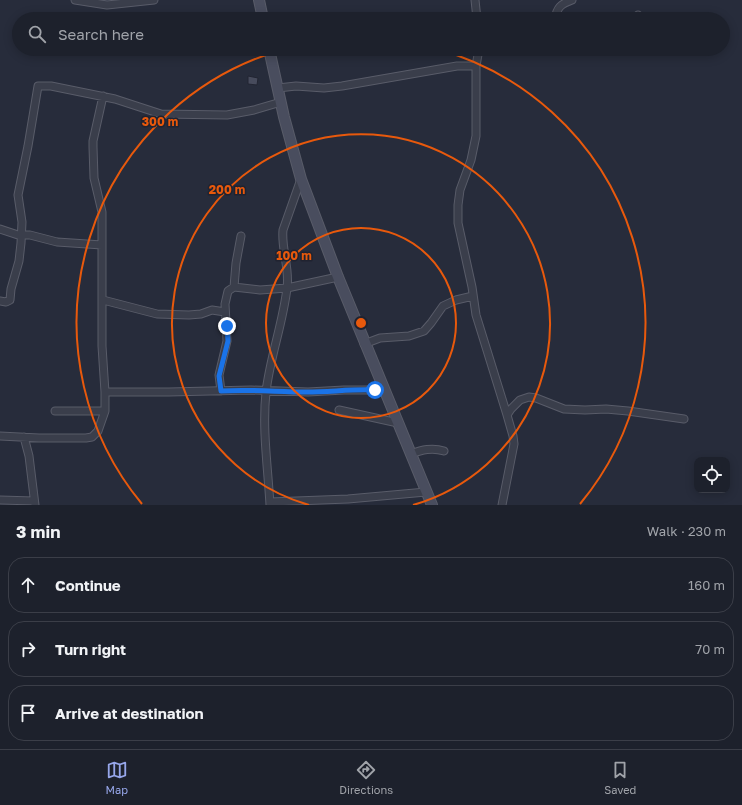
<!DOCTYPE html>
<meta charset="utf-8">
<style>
body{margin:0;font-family:"Golos Text",sans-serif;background:#2a2e38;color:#f1f3f6}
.controls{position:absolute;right:12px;bottom:12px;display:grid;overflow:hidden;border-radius:8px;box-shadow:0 2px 10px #0003}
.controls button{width:36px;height:36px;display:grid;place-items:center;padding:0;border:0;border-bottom:1px solid #3b3e48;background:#1d212c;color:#f1f3f6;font:20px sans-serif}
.stop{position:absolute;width:12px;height:12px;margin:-9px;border:3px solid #1a73e8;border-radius:50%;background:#fff}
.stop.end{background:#1a73e8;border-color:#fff;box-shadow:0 1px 4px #0008}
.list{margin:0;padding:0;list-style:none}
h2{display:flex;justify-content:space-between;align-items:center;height:52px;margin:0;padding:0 16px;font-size:17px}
h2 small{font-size:13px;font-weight:400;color:#a0a3a9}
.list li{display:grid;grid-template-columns:26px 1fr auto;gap:12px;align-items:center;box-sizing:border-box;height:56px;margin:0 8px 8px;padding:0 8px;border:1px solid #3b3e48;border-radius:16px}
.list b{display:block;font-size:15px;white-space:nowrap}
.list em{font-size:13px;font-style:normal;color:#a0a3a9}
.icon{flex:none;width:22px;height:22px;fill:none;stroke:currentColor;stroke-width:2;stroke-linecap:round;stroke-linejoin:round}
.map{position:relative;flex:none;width:742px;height:505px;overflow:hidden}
.search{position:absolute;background:#1d212c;box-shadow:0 2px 10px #0003;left:12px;right:12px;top:12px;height:44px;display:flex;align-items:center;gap:10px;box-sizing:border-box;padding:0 14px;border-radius:22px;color:#a0a3a9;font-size:15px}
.sheet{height:244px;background:#1d212c}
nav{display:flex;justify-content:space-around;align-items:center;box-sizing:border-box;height:56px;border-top:1px solid #3b3e48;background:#1d212c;font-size:11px;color:#a0a3a9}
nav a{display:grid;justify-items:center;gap:2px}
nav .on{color:#97a7eb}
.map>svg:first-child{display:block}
.building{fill:#474b5c;stroke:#222532}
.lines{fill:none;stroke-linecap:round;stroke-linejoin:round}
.street-casing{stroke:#595c69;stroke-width:9}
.secondary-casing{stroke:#595c69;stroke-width:12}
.street{stroke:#3a3e4b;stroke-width:7}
.secondary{stroke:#494d5e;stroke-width:10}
.route{stroke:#1a73e8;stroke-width:5}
.ring{fill:none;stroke:#e8590c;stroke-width:2}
.centre{fill:#e8590c;stroke:#202330;stroke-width:2}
.ring-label{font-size:12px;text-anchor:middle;font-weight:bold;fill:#e8590c;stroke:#202330;stroke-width:3;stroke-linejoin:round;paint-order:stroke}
</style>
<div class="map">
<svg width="742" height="505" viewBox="0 0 742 505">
<rect width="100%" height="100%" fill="#272c3b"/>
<path class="building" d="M248 76 258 78 257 85 248 84Z"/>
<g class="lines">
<defs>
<path id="street" d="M75 0 107 5 154 0
M475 0 477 19
M555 19C557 7 561 4 572 0
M634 19 638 15
M479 49 476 66V136L471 160 460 190 458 205V223L472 287 476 315 507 415
M278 88 296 86 324 88 342 86 457 66H476
M0 229 21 236
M21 235H30L57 242 102 245
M234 287 236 263 241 236
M103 300 157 314 189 315 201 314 212 310 225 312
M0 301 6 302 10 300 11 289 19 261 21 243 22 222 18 195 28 146 38 86H51L115 99 161 114 227 115 254 110 281 102
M364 344 380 338 409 336 424 331 431 323 443 306 456 300 473 296
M221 391 219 375 227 341 225 304 228 291 234 287 260 290 287 288 338 277
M105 392H169L251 390 308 392 344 390H384
M339 410 398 423
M55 411H105
M0 436 39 438H86L92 437 98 431 105 411V392L102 346V212L94 178 93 147V141L103 96
M24 437 29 456 35 505
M410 454C422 450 432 447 444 451
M0 500 34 501
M270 502 348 499 426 492
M270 505C268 468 262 430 266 392 270 357 283 323 287 288 290 268 281 249 283 230L301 179
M502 505 514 444 513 436 507 415 511 409 520 400 529 397 536 398 564 409 585 410 606 409 628 411 684 419"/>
<path id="secondary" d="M259 0 263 19
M269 49 284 117 301 179 338 277 432 505"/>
</defs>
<use href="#street" class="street-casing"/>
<use href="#secondary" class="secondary-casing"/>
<use href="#street" class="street"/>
<use href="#secondary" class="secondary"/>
</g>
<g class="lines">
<path class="route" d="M227 326 228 341 219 376 221 391C250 389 278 392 307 392 330 392 352 389 375 390"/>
</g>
<g class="ring">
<circle cx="361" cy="323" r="95"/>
<path d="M309 505A189 189 0 1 1 413 505"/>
<path d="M142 504A284 284 0 0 1 285 49M437 49A284 284 0 0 1 580 504"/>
</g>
<circle cx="361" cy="323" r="6" class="centre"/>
<g class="ring-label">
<text x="160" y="126">300 m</text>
<text x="227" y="194">200 m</text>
<text x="294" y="260">100 m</text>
</g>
</svg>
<div class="controls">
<button><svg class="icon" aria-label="locate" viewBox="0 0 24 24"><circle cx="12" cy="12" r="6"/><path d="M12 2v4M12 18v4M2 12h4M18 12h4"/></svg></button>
</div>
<div class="stop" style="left:375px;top:390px"></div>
<div class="stop end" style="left:227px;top:326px"></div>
<div class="search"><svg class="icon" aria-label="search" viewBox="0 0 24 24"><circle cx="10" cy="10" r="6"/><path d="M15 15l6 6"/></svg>Search here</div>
</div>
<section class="sheet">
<h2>3 min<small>Walk · 230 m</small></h2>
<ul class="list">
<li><svg class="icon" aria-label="ahead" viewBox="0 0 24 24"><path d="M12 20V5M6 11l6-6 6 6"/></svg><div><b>Continue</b></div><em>160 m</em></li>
<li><svg class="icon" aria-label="right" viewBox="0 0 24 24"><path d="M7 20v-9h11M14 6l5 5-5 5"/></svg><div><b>Turn right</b></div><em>70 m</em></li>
<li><svg class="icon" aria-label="arrive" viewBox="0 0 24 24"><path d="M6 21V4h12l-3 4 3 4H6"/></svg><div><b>Arrive at destination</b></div></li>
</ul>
</section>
<nav>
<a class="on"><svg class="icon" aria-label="map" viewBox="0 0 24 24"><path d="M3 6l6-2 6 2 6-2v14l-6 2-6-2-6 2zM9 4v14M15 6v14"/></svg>Map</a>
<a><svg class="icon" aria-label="directions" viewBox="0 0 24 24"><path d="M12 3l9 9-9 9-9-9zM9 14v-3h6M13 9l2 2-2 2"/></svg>Directions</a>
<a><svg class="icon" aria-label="saved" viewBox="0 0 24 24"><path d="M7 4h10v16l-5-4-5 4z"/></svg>Saved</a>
</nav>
